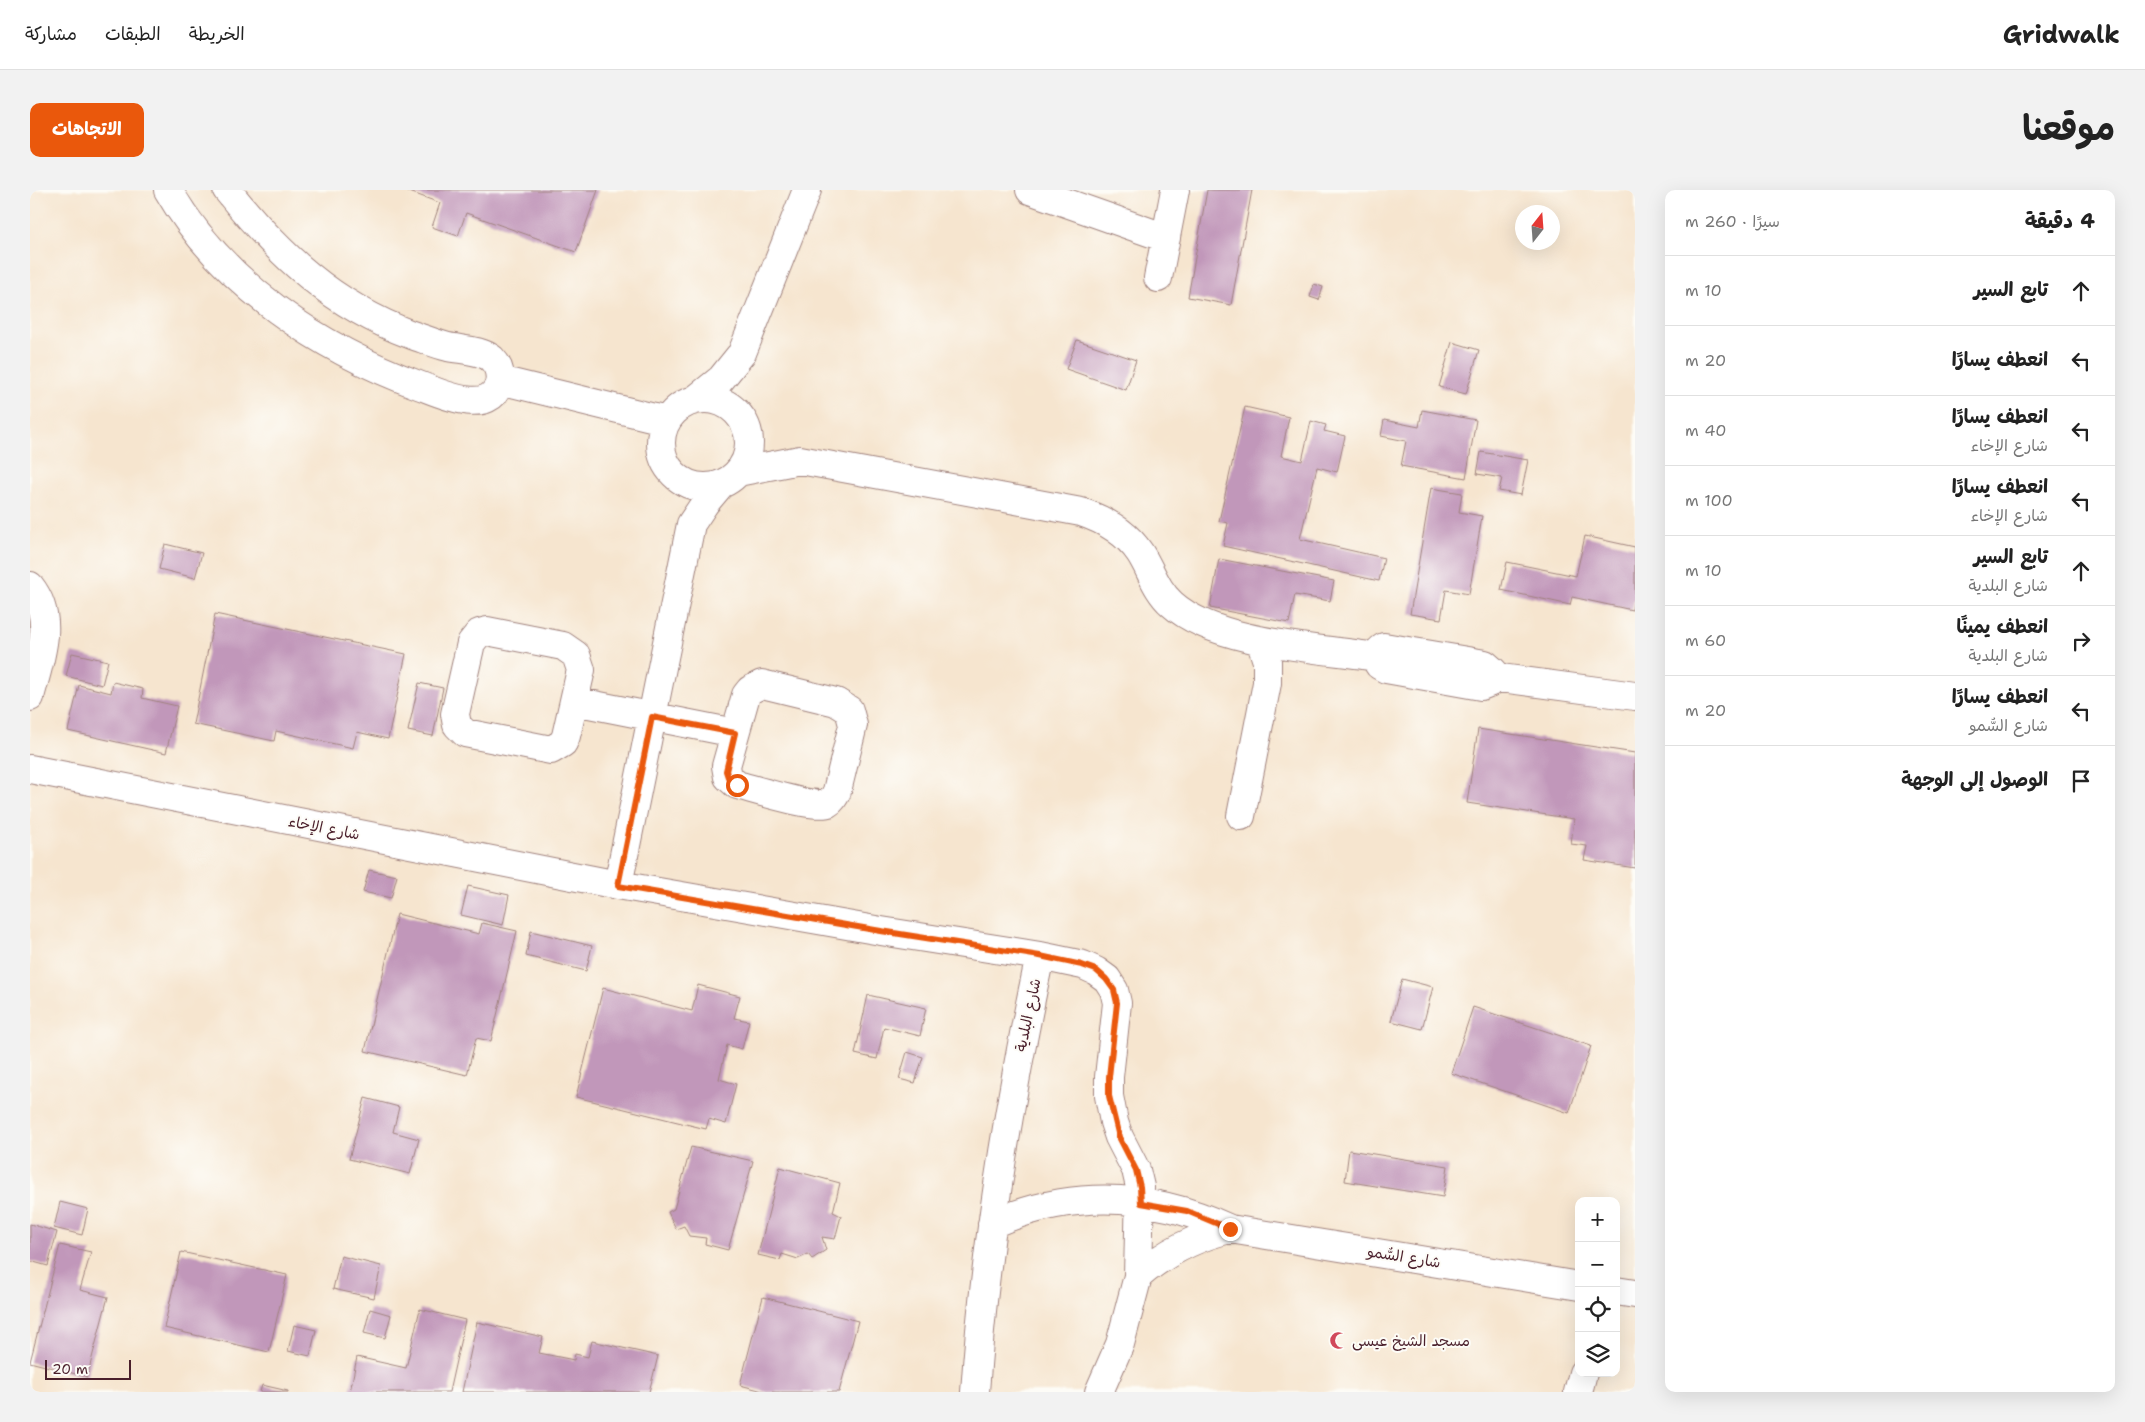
<!DOCTYPE html>
<html lang="ar">
<meta charset="utf-8">
<style>
body{margin:0;font-family:"Shantell Sans","Playpen Sans Arabic",sans-serif;background:#f2f2f2;color:#222;direction:rtl}
.controls{position:absolute;right:15px;bottom:15px;display:grid;overflow:hidden;border-radius:10px;box-shadow:0 5px 20px #0002}
.controls button{width:45px;height:45px;display:grid;place-items:center;padding:0;border:0;border-bottom:1px solid #e0e0e0;background:#fff;color:#222;font:25px sans-serif}
.compass{position:absolute;left:1485px;top:15px;width:45px;height:45px;border-radius:50%;background:#fff;box-shadow:0 5px 20px #0002;rotate:17deg}
.scale{position:absolute;left:15px;bottom:12px;width:86px;box-sizing:border-box;padding-left:5px;border:2px solid #4a1f2b;border-top:0;font-size:14px;line-height:18px;white-space:nowrap;color:#4a1f2b;-webkit-text-stroke:4px #fdfcf7;paint-order:stroke}
.stop{position:absolute;width:15px;height:15px;margin:-11px;border:4px solid #ea580c;border-radius:50%;background:#fff}
.stop.end{background:#ea580c;border-color:#fff;box-shadow:0 1px 5px #0008}
.list{margin:0;padding:0;list-style:none}
h2{display:flex;justify-content:space-between;align-items:center;height:65px;margin:0;padding:0 20px;font-size:21px}
h2 small{font-size:16px;font-weight:400;color:#767676}
.list li{display:grid;grid-template-columns:32px 1fr auto;gap:15px;align-items:center;box-sizing:border-box;height:70px;padding:0 20px;border-top:1px solid #e0e0e0}
.list b{display:block;font-size:19px;white-space:nowrap}
.list p{margin:0;font-size:16px;white-space:nowrap;color:#767676}
.list em{font-size:16px;font-style:normal;color:#767676}
.icon{flex:none;width:28px;height:28px;fill:none;stroke:currentColor;stroke-width:2;stroke-linecap:round;stroke-linejoin:round}
.map{position:relative;flex:none;width:1605px;height:1202px;overflow:hidden;direction:ltr;border-radius:10px}
header{display:flex;align-items:center;gap:30px;box-sizing:border-box;height:70px;padding:0 25px;background:#fff;border-bottom:1px solid #e0e0e0}
header strong{font-size:24px}
nav{display:flex;gap:28px;margin-inline-start:auto;font-size:18px}
.intro{display:flex;align-items:center;justify-content:space-between;box-sizing:border-box;height:120px;padding:0 30px}
h1{margin:0;font-size:35px}
.button{padding:12px 22px;border-radius:10px;background:#ea580c;color:#fff;font-size:18px;font-weight:700}
main{display:flex;gap:30px;padding:0 30px}
aside{flex:1;background:#fff;border-radius:10px;box-shadow:0 5px 20px #0002}
.map>svg:first-child{display:block}
.building{fill:#c197ba}
.lines{fill:none;stroke-linecap:round;stroke-linejoin:round}
.minor-casing{stroke:#a0827d;stroke-width:30}
.minor{stroke:#fff;stroke-width:28}
.route{stroke:#ea580c;stroke-width:6}
.labels{text-anchor:middle;stroke-width:4;stroke-linejoin:round;paint-order:stroke}
.street-label{font-size:15px;fill:#4a1f2b;stroke:#fdfcf7}
.poi-label{font-size:15px;fill:#4a1f2b;stroke:#fdfcf7;text-anchor:start}
</style>
<header>
<strong>Gridwalk</strong>
<nav><a>الخريطة</a><a>الطبقات</a><a>مشاركة</a></nav>
</header>
<div class="intro"><h1>موقعنا</h1><a class="button">الاتجاهات</a></div>
<main>
<aside>
<h2>4 دقيقة<small>سيرًا · 260 m</small></h2>
<ul class="list">
<li><svg class="icon" aria-label="ahead" viewBox="0 0 24 24"><path d="M12 20V5M6 11l6-6 6 6"/></svg><div><b>تابع السير</b></div><em>10 m</em></li>
<li><svg class="icon" aria-label="left" viewBox="0 0 24 24"><path d="M17 20v-9H6M10 6l-5 5 5 5"/></svg><div><b>انعطف يسارًا</b></div><em>20 m</em></li>
<li><svg class="icon" aria-label="left" viewBox="0 0 24 24"><path d="M17 20v-9H6M10 6l-5 5 5 5"/></svg><div><b>انعطف يسارًا</b><p>شارع الإخاء</p></div><em>40 m</em></li>
<li><svg class="icon" aria-label="left" viewBox="0 0 24 24"><path d="M17 20v-9H6M10 6l-5 5 5 5"/></svg><div><b>انعطف يسارًا</b><p>شارع الإخاء</p></div><em>100 m</em></li>
<li><svg class="icon" aria-label="ahead" viewBox="0 0 24 24"><path d="M12 20V5M6 11l6-6 6 6"/></svg><div><b>تابع السير</b><p>شارع البلدية</p></div><em>10 m</em></li>
<li><svg class="icon" aria-label="right" viewBox="0 0 24 24"><path d="M7 20v-9h11M14 6l5 5-5 5"/></svg><div><b>انعطف يمينًا</b><p>شارع البلدية</p></div><em>60 m</em></li>
<li><svg class="icon" aria-label="left" viewBox="0 0 24 24"><path d="M17 20v-9H6M10 6l-5 5 5 5"/></svg><div><b>انعطف يسارًا</b><p>شارع السُّمو</p></div><em>20 m</em></li>
<li><svg class="icon" aria-label="arrive" viewBox="0 0 24 24"><path d="M6 21V4h12l-3 4 3 4H6"/></svg><div><b>الوصول إلى الوجهة</b></div></li>
</ul>
</aside>
<div class="map">
<svg width="1605" height="1202" viewBox="0 0 1605 1202">
<rect width="100%" height="100%" fill="#fdfcf7"/>
<filter id="ink" filterUnits="userSpaceOnUse"><feTurbulence type="fractalNoise" baseFrequency=".02" numOctaves="2"/><feDisplacementMap in="SourceGraphic" scale="10" xChannelSelector="R" yChannelSelector="G"/><feConvolveMatrix kernelMatrix="1 2 1 2 8 2 1 2 1" color-interpolation-filters="sRGB"/></filter>
<filter id="wash" filterUnits="userSpaceOnUse"><feTurbulence type="fractalNoise" baseFrequency=".0096" numOctaves="4" result="noise"/><feDisplacementMap in="SourceGraphic" scale="20" xChannelSelector="R" yChannelSelector="G"/><feGaussianBlur stdDeviation="1.12" result="paint"/><feColorMatrix in="noise" values="0 0 0 0 0 0 0 0 0 0 0 0 0 0 0 0 0 1.4 0 .05"/><feComposite in="paint" operator="in"/></filter>
<g filter="url(#wash)">
<rect width="100%" height="100%" fill="#f6e5cf"/>
<g id="blocks">
<path class="building" d="M374 0H568L546 62 436 23 428 46 402 37 410 13Z
M1177 0H1222L1201 115 1158 107Z
M1284 94 1293 97 1289 110 1280 107Z
M1047 150 1106 170 1096 200 1036 179Z
M1422 152 1449 160 1436 204 1409 197Z
M1215 217 1259 227 1251 266 1272 271 1281 231 1296 235 1294 241 1315 246 1307 282 1287 277 1270 349 1354 368 1349 391 1193 356 1198 333 1189 331Z
M1392 220 1446 230 1436 288 1371 276 1376 251 1351 246 1354 230 1389 237Z
M1451 262 1498 270 1491 305 1469 301 1472 288 1447 284Z
M1401 298 1432 303 1429 322 1452 326 1439 404 1416 400 1411 429 1380 424Z
M1555 346 1605 357V406L1602 420 1542 407 1540 415 1471 400 1477 372 1546 386Z
M135 354 172 363 165 388 129 379Z
M1189 369 1304 391 1300 411 1265 405 1259 433 1180 418Z
M185 424 376 464 358 549 327 542 323 558 246 541 244 551 163 534Z
M42 463 78 471 72 495 36 486Z
M83 492 113 499 112 508 147 516 136 563 38 541 49 495 81 503Z
M389 493 413 498 403 546 378 541Z
M1448 539 1605 563V678L1554 670 1557 656 1541 654 1544 629 1437 613Z
M339 680 367 686 361 708 333 702Z
M438 696 479 705 473 735 431 725Z
M367 724 449 744 452 733 487 741 461 851 446 848 437 885 335 861Z
M501 741 562 756 556 781 496 766Z
M1372 789 1403 797 1392 839 1361 831Z
M668 795 710 806 704 828 719 831 712 859 697 855 689 889 706 894 696 934 679 929 676 939 546 907 573 798 662 821Z
M838 805 896 818 890 846 854 837 847 869 825 864Z
M1443 817 1561 856 1539 923 1421 883Z
M877 862 893 867 885 893 869 889Z
M335 908 369 917 363 942 389 949 380 984 319 969Z
M661 957 723 971 698 1060 675 1054 676 1048 659 1046 654 1036 646 1039 638 1022 644 1019Z
M1319 960 1418 976 1413 1007 1315 991Z
M750 977 810 993 803 1022 811 1026 805 1049 792 1047 796 1060 782 1069 778 1064 768 1069 752 1064 750 1070 728 1065Z
M30 1012 58 1019 52 1045 24 1038Z
M0 1034 27 1042 18 1076 0 1071Z
M30 1055 61 1062 50 1100 78 1107 57 1187 0 1172Z
M151 1062 257 1085 239 1162 134 1138Z
M311 1066 351 1076 344 1108 303 1099Z
M733 1107 828 1131 809 1202H737L710 1195Z
M340 1119 361 1125 355 1148 334 1143Z
M390 1119 435 1130 419 1202H320L327 1167 376 1178Z
M447 1132 513 1147 509 1163 544 1170 545 1164 558 1167 562 1151 628 1166 619 1202H432Z
M264 1135 286 1140 280 1166 258 1161Z
M232 1195 258 1201V1202H230Z"/>
</g>
</g>
<g filter="url(#ink)">
<use href="#blocks" fill-opacity="0" stroke="#a0827d" stroke-width="1"/>
<g class="lines">
<defs>
<path id="minor" d="M138 0C193 95 290 159 391 196 412 204 459 226 469 194 471 185 469 176 462 169 452 160 432 160 418 157 406 154 394 149 382 145 302 115 249 65 197 0
M1000 0 1136 48
M1128 88 1145 0
M470 190 637 231
M631 253a44 44 0 1 1 88 0a44 44 0 1 1-88 0Z
M665 210 691 189 712 163 777 0
M708 282 770 270 1051 322C1075 330 1096 342 1110 363 1121 380 1126 400 1142 414 1186 454 1289 458 1346 467
M0 396C27 430 9 470 0 507
M457 441 533 456 546 465 551 480 536 546 533 553 521 560 435 543 427 535 425 524 441 453 449 443Z
M1354 457 1455 474 1463 481 1461 492 1451 496 1356 479 1349 475C1345 467 1347 461 1354 457Z
M1463 487 1605 506
M732 494 806 512 819 520 823 535 807 601C805 606 803 610 798 613 786 619 723 599 707 595L698 587 696 576 716 505 720 500Z
M544 511 705 543
M0 579 588 695 851 741 1010 766 1053 775 1066 781 1077 789 1084 800 1087 813 1079 887V906L1084 932 1089 947 1106 980 1110 997 1108 1086 1090 1154 1069 1202
M1211 626 1237 493V471L1230 450
M588 695 661 334 675 313 691 294
M962 1034C1042 999 1121 1002 1200 1039L1549 1096
M1108 1086C1136 1062 1165 1047 1200 1039
M1586 1101 1605 1104
M945 1202C955 1055 979 910 1010 766
M1548 1202 1553 1183"/>
</defs>
<use href="#minor" class="minor-casing"/>
<use href="#minor" class="minor"/>
</g>
</g>
<g class="lines" filter="url(#ink)">
<path class="route" d="M707 595 698 587 696 581 705 543 622 527 588 696 851 741 1010 766 1052 775 1066 780 1076 789 1084 800 1087 813 1079 887V906L1089 947 1106 980 1110 997 1111 1013 1157 1021 1200 1039"/>
</g>
<defs>
<symbol id="mosque-bare" viewBox="-9 -9 18 18"><path d="M3.5-4.9A6 6 0 1 0 3.5 4.9A5 5 0 1 1 3.5-4.9Z" fill="#d1495b" stroke="#fdfcf7" stroke-width="2.5" paint-order="stroke"/></symbol>
</defs>
<g fill-rule="evenodd">
<use href="#mosque-bare" x="1296" y="1138" width="25" height="25"/>
</g>
<g class="labels">
<g class="street-label">
<text transform="translate(294 638) rotate(11)" y="5">شارع الإخاء</text>
<text transform="translate(998 825) rotate(-78)" y="5">شارع البلدية</text>
<text transform="translate(1374 1067) rotate(9)" y="5">شارع السُّمو</text>
</g>
<g class="poi-label">
<text x="1322" y="1156">مسجد الشيخ عيسى</text>
</g>
</g>
</svg>
<div class="controls">
<button>+</button>
<button>−</button>
<button><svg class="icon" aria-label="locate" viewBox="0 0 24 24"><circle cx="12" cy="12" r="6"/><path d="M12 2v4M12 18v4M2 12h4M18 12h4"/></svg></button>
<button><svg class="icon" aria-label="layers" viewBox="0 0 24 24"><path d="M12 4l9 5-9 5-9-5zM3 14l9 5 9-5"/></svg></button>
</div>
<svg class="compass" viewBox="-18 -18 36 36"><path d="M0-13l5 13h-10z" fill="#e53935"/><path d="M0 13l5-13h-10z" fill="#767676"/></svg>
<div class="scale">20 m</div>
<div class="stop" style="left:707px;top:595px"></div>
<div class="stop end" style="left:1200px;top:1039px"></div>
</div>
</main>
